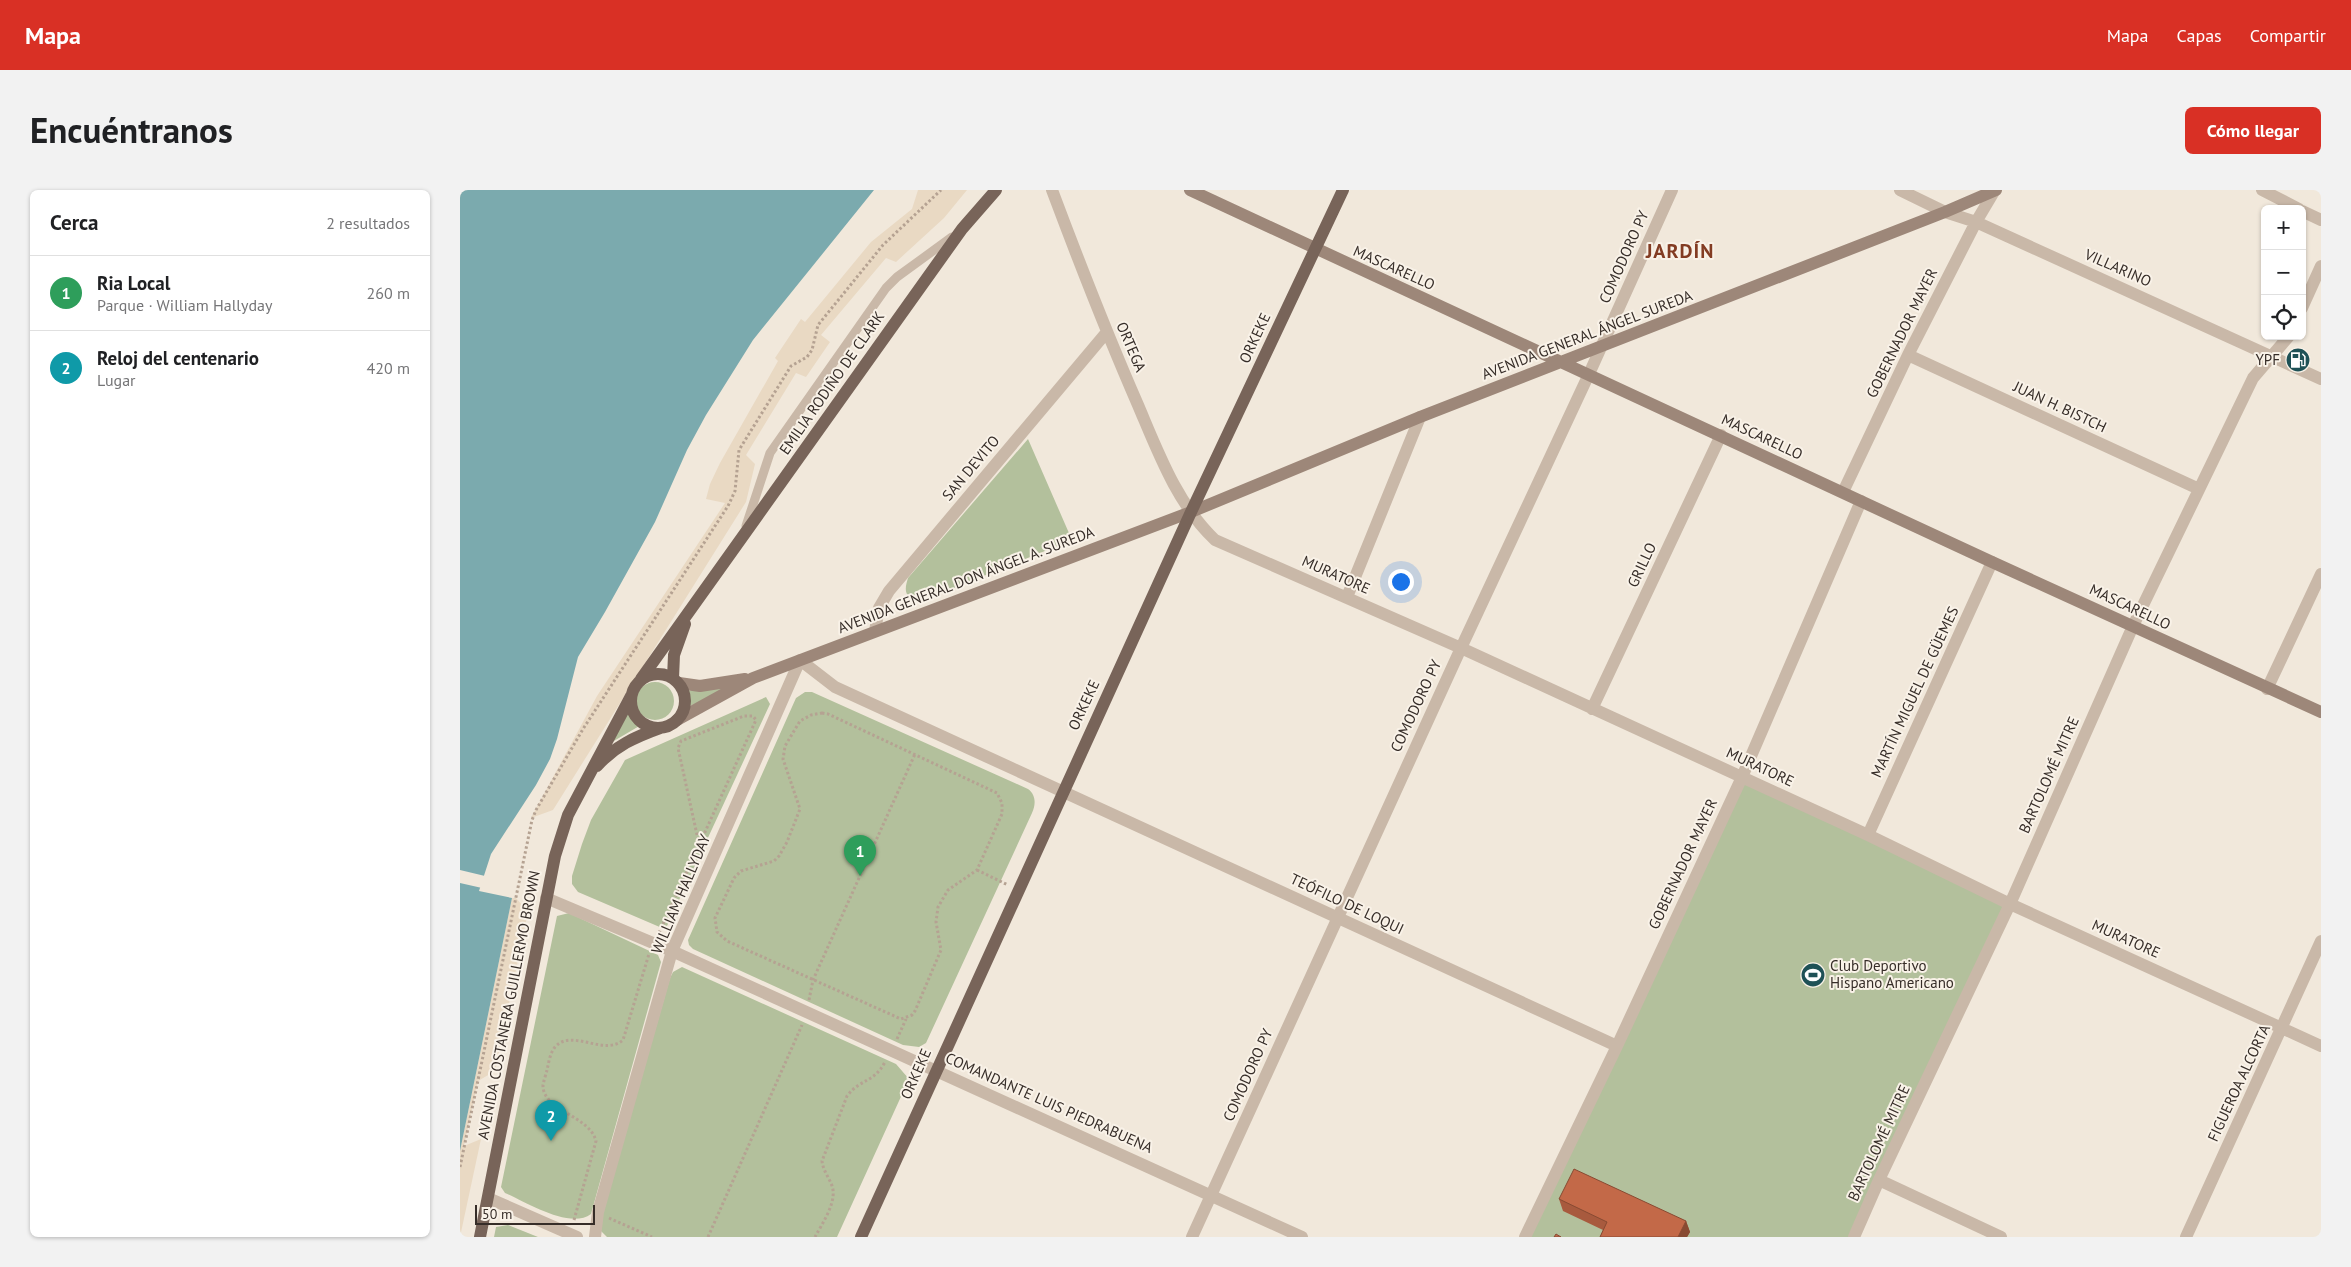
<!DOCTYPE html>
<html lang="es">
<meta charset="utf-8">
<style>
body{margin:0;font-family:"PT Sans",sans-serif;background:#f2f2f2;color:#202124}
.controls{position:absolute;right:15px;top:15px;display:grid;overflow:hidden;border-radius:8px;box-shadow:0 1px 4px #0004}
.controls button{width:45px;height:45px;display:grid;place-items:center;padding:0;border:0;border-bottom:1px solid #e0e0e0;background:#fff;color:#202124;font:25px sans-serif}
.scale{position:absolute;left:15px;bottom:12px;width:120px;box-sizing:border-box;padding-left:5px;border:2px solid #362d28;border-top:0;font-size:14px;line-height:18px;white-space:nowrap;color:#362d28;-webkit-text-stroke:4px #f9f2e8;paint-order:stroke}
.you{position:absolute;left:940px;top:391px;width:18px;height:18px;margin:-12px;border:4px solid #fff;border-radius:50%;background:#1a73e8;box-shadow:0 0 0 8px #1a73e833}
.badge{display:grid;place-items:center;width:32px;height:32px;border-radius:50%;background:#d93025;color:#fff;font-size:16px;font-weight:700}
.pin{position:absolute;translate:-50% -41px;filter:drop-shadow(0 1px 2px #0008)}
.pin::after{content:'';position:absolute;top:26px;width:18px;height:15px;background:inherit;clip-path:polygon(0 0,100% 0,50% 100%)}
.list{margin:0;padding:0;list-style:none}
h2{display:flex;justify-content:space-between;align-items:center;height:65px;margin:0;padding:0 20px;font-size:21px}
h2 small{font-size:16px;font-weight:400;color:#757577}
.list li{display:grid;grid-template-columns:32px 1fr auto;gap:15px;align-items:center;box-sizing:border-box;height:75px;padding:0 20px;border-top:1px solid #e0e0e0}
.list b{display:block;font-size:19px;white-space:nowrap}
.list p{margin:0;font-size:16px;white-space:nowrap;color:#757577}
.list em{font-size:16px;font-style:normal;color:#757577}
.icon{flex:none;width:28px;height:28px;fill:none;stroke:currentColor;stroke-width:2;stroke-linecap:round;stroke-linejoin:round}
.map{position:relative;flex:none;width:1861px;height:1047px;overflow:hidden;border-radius:8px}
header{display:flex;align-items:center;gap:30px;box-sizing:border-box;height:70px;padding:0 25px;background:#d93025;color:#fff}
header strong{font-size:24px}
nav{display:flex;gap:28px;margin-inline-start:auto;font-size:18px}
.intro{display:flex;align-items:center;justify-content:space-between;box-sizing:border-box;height:120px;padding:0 30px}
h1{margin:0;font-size:35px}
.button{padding:12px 22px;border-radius:8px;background:#d93025;color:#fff;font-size:18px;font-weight:700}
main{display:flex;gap:30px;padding:0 30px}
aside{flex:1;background:#fff;border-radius:8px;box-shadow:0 1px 4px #0004}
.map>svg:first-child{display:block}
.green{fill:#b3c09c}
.plaza{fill:#e9d9c3}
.water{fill:#7baaae}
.pier{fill:#f1e8db}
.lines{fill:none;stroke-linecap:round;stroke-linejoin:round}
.path{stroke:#b5a292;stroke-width:3;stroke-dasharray:2.5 2.5;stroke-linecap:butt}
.lane{stroke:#c9b8a8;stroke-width:9}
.street{stroke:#c9b8a8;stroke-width:12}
.secondary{stroke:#9d8779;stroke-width:12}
.primary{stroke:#786459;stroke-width:12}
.wall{fill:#a85a3e}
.shaded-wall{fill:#884a32}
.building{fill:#c36948;stroke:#884a32}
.labels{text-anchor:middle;stroke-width:4;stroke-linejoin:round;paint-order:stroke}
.street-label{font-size:15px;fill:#362d28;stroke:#f9f2e8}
.poi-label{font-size:15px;fill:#362d28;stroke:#f9f2e8;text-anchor:end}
.district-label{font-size:20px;font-weight:bold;letter-spacing:1px;fill:#833c23;stroke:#f9f2e8}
</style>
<header>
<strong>Mapa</strong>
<nav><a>Mapa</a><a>Capas</a><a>Compartir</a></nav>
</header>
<div class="intro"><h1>Encuéntranos</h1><a class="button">Cómo llegar</a></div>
<main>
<aside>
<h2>Cerca<small>2 resultados</small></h2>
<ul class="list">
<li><span class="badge" style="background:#2e9e5b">1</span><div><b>Ria Local</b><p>Parque · William Hallyday</p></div><em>260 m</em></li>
<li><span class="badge" style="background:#0f9aa8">2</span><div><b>Reloj del centenario</b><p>Lugar</p></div><em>420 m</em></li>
</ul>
</aside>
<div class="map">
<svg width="1861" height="1047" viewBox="0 0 1861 1047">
<rect width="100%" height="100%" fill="#f1e8db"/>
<path class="green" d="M568 249 612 350 462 411 452 410C444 403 445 398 448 388Z
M176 511a19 19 0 1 1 38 0a19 19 0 1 1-38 0Z
M284 493 225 518 226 501Z
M345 502H352L568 599C576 605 576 614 572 623L466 853 459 857 443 855 233 759 229 755 228 750 336 508Z
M306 507 310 514 207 736 202 738 118 702 112 694V686L122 654 131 630 165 570Z
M168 520 173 530 181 535 147 555Z
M1282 587 1550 714 1394 1047H1065Z
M109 723 198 765 201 772 131 1024C110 1040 66 1012 45 1003L41 997 97 726Z
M222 777 436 874 449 889 377 1047H147L140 1040 142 1025 210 788 213 782Z
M48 1035 78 1047H34L36 1037Z"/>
<path class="plaza" d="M458 0H507L484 28 436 72 426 68 361 145 370 152 346 187 336 183 286 265 295 274 286 312 93 620 71 628 137 506 265 313 246 309 250 294 260 273 318 171 315 168 341 129 345 132 411 52 452 19Z
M52 708H56L68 722 35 881 18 891 4 956 21 949 0 1047V961Z"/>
<path class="water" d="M0 0H414L293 150 246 225 227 260 195 332 145 422 118 467 97 549 90 569 76 595 31 664 19 701 52 708 0 961Z"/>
<path class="pier" d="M0 680 25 686 22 698 0 693Z"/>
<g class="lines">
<path class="path" d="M362 523 368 524 537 603 542 613V624L517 680 488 700 478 717 476 732 481 760 455 821 452 825 441 829 267 751 257 742 255 728 274 688 281 681 314 671 319 666 327 652 340 619 323 569 325 556 340 531 351 525Z
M517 680 548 695
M199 743 296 530 293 526H284L221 551 218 558 239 654
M349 810 353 790 455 564
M437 849 446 829
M0 977 72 630 76 620 123 539 268 316 275 301 279 260 331 176 347 167 352 160 358 135 423 55 481 0
M149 1028 192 1047
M114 1030 136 951C130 926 82 920 83 895 84 890 86 884 87 880 89 872 90 861 97 855 114 840 145 866 163 850L189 764
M248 1047 342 835
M355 1047C362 1034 375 1015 373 1000 372 991 363 982 362 971L387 906C401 888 414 893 425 872"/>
<path class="lane" d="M286 336 310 263 426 98 437 87 492 47"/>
<path class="street" d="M592 0C619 72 647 144 678 215 698 262 717 314 755 350L1001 458 1408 645 1550 714 1861 856
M1440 0 1485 22 1516 32 1861 189
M1802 0 1839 19
M1842 21 1861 30
M1842 118 1861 76
M1448 165 1739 299
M1383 302 1448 165 1516 32 1535 0
M887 407 960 227
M415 441 419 418 429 401 646 143
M1807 499 1861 384
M1132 519 1261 245
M1408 645 1532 372
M86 708 212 761 842 1047
M1419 990 1541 1047
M28 1008 117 1047
M135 1047 138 1022 212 761 340 470 375 497 1157 856
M732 1047 1001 458 1129 184 1212 0
M1065 1047 1157 856 1282 587 1401 311
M1394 1047 1419 990 1550 714 1673 436 1793 188 1829 146
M1726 1047 1861 751"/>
<path class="secondary" d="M730 0 1532 372 1861 522
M219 493 240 496 285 489
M217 530 293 488 731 322 960 227 1485 22 1536 0"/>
<path class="primary" d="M171 511a27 27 0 1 1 54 0a27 27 0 1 1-54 0Z
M213 488 214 465 225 434
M181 489 502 39 536 0
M137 576C155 556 175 547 200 538
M20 1047 95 666 108 625 171 506
M401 1047 731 322 883 0"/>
</g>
<path class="wall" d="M1099 1009 1226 1031 1230 1042 1227 1047H1140L1143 1040 1103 1021Z"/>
<path class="shaded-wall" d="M1226 1031 1230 1042 1227 1047H1218Z"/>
<path class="building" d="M1114 979 1226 1031 1218 1047H1140L1147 1032 1099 1009Z
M1096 1044 1101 1047H1094Z"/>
<defs>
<symbol id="fuel-disc" viewBox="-11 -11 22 22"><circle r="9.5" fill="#1e5156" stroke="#f9f2e8"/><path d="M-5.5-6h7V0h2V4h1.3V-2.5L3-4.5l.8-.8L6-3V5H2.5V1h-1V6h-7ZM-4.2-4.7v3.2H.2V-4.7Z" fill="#fff"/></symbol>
<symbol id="stadium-disc" viewBox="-11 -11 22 22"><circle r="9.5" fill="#1e5156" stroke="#f9f2e8"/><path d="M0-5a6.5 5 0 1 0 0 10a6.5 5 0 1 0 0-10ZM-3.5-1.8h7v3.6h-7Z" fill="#fff"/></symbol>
</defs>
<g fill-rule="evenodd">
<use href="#fuel-disc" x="1824" y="156" width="28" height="28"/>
<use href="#stadium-disc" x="1339" y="771" width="28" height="28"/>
</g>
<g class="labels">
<g class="street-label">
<text transform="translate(1164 67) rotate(-66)" y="5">COMODORO PY</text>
<text transform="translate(934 78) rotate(24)" y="5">MASCARELLO</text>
<text transform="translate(1658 78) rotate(24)" y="5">VILLARINO</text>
<text transform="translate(1442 143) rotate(-64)" y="5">GOBERNADOR MAYER</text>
<text transform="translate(1127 145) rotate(-21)" y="5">AVENIDA GENERAL ÁNGEL SUREDA</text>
<text transform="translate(795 148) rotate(-65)" y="5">ORKEKE</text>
<text transform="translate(671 157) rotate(67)" y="5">ORTEGA</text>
<text transform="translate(372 193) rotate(-55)" y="5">EMILIA RODIÑO DE CLARK</text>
<text transform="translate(1600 217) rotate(25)" y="5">JUAN H. BISTCH</text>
<text transform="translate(1302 247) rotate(25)" y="5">MASCARELLO</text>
<text transform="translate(511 278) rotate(-50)" y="5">SAN DEVITO</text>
<text transform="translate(1182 375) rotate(-65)" y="5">GRILLO</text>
<text transform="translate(876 385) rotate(24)" y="5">MURATORE</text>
<text transform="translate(506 390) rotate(-21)" y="5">AVENIDA GENERAL DON ÁNGEL A. SUREDA</text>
<text transform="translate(1670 417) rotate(25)" y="5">MASCARELLO</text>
<text transform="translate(1455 502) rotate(-65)" y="5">MARTÍN MIGUEL DE GÜEMES</text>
<text transform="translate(624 515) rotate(-65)" y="5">ORKEKE</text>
<text transform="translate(956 516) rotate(-65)" y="5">COMODORO PY</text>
<text transform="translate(1300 577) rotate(25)" y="5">MURATORE</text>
<text transform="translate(1589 585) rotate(-66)" y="5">BARTOLOMÉ MITRE</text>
<text transform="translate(1223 674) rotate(-65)" y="5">GOBERNADOR MAYER</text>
<text transform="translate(221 704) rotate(-67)" y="5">WILLIAM HALLYDAY</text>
<text transform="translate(887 714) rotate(25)" y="5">TEÓFILO DE LOQUI</text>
<text transform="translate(1666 749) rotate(24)" y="5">MURATORE</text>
<text transform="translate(49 815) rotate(-79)" y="5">AVENIDA COSTANERA GUILLERMO BROWN</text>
<text transform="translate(456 884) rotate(-66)" y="5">ORKEKE</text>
<text transform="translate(788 885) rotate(-66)" y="5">COMODORO PY</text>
<text transform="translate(1779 893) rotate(-65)" y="5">FIGUEROA ALCORTA</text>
<text transform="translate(589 913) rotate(24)" y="5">COMANDANTE LUIS PIEDRABUENA</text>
<text transform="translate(1419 953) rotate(-65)" y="5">BARTOLOMÉ MITRE</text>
</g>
<g class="poi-label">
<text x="1820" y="175">YPF</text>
<text x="1370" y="781" text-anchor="start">Club Deportivo<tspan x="1370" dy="17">Hispano Americano</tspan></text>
</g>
<g class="district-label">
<text x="1220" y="68">JARDÍN</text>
</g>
</g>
</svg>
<div class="controls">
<button>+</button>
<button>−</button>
<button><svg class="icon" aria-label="locate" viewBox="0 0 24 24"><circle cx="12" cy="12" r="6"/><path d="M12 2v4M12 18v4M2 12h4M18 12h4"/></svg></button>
</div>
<div class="scale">50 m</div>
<div class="you"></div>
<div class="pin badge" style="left:400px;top:686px;background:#2e9e5b">1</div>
<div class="pin badge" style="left:91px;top:951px;background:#0f9aa8">2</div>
</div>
</main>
